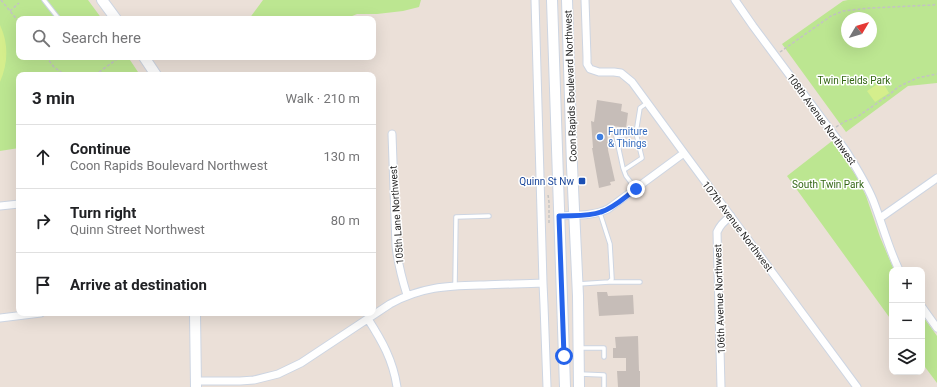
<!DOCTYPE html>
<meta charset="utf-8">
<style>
body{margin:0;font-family:Roboto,sans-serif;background:#f6f6f6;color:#202124}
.controls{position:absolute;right:12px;bottom:12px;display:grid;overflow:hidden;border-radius:8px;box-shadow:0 4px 16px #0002}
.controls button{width:36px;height:36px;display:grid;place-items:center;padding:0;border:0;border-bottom:1px solid #e0e0e0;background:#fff;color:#202124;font:20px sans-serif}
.compass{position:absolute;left:841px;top:12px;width:36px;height:36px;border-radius:50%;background:#fff;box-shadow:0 4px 16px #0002;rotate:52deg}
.stop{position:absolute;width:12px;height:12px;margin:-9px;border:3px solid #2563eb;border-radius:50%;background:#fff}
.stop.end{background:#2563eb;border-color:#fff;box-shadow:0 1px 4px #0008}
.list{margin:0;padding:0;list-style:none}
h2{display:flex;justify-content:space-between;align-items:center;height:52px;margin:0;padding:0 16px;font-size:17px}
h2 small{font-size:13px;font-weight:400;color:#757577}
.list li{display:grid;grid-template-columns:26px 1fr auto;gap:12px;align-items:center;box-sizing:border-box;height:64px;padding:0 16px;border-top:1px solid #e0e0e0}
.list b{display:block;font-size:15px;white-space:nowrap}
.list p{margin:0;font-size:13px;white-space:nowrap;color:#757577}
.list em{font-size:13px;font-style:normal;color:#757577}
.icon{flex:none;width:22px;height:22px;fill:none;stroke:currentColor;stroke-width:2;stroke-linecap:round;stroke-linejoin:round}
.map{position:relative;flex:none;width:937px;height:387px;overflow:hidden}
.search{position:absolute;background:#fff;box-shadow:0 4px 16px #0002;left:16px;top:16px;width:360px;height:44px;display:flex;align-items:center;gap:10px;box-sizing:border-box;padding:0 14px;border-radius:8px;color:#757577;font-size:15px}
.panel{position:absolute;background:#fff;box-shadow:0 4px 16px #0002;left:16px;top:72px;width:360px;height:244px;border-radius:8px}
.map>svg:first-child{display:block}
.green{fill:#bce691;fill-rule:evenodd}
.pitch{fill:#d5ee8c}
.building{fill:#c6bdb8}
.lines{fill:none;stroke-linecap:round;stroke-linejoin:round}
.lane-casing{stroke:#cdd5e2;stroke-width:5.5}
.street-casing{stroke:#cdd5e2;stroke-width:9}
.secondary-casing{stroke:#cdd5e2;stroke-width:12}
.path{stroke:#c3c3c3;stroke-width:1.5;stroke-dasharray:3 2;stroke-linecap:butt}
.lane{stroke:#fff;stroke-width:3.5}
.street{stroke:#fff;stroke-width:7}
.secondary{stroke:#fff;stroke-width:10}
.route{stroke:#2563eb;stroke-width:5}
.shop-dot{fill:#3f7fe0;stroke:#fff;stroke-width:1.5}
.transit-dot{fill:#1a4fb4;stroke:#fff;stroke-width:1.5}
.labels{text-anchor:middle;stroke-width:3;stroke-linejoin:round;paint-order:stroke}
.park-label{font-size:10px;fill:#346715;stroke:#fff}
.street-label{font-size:10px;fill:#282828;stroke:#fff}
.shop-label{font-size:10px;fill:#366cbe;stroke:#fff;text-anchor:start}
.transit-label{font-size:10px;fill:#164399;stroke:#fff;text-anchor:end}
</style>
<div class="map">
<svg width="937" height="387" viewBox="0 0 937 387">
<rect width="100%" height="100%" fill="#ebe0d8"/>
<path class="green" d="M0 0H88L102 19H19V57H128L140 75H19V148L0 151Z
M263 0H421L419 7 403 11 377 14H357L345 19H249Z
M848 0H937V83L908 86 846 132 782 44 843 1ZM847 18H871V42H847Z
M832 141 857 177 866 196 880 237 894 270H892V321L787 176Z
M922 315 937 336V383L922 363Z"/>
<path class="pitch" d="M0 25C9 44 8 63 0 82Z
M882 81 889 93 875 102 867 91Z"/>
<path class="building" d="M597 100 622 104 621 111 628 113 626 128 607 125 608 150 615 181 610 182 611 185 599 188 592 148H593L591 121 594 122Z
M597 292H607L608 296 633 295 634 314 599 316Z
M638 336 639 371H640V387H618L617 371H626V358H613V348H616L615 337Z"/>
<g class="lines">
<defs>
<path id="lane" d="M44 0 59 19
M624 170 642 158 636 133
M636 189 626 176 623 168 616 136 636 133 640 108 647 103
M609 282H640
M578 284 609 282 612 279 610 244 600 213
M455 285 456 217 489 216
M580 348H604V357
M580 374 604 375V387"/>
<path id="street" d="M535 0 543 283 544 305 547 387
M585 0 587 57V64L590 69 599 72H614L621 73 632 82 684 153 857 387
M735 0 753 26 846 151C856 167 866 183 873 200 882 223 888 247 899 270
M392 134 396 246C398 263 402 279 407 295
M0 206 19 204
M559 216C576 215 593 216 608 209L684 153
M880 218 937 178
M922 307 937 328
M0 318 41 313
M368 319C382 341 393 360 397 387
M196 381H240L254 380 278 374 301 363 390 304C423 286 448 286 484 285 503 284 523 284 543 283
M721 387 717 232C720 225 724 221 731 216"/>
<path id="secondary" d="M102 0 116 19
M552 0 565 387
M567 0 572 166 578 296 579 387
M144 57 156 75
M195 313 196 387"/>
</defs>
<use href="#lane" class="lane-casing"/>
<use href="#street" class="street-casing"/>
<use href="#secondary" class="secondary-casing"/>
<path class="path" d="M1 0 19 22
M10 11 19 3
M780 52 831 16 843 11 870 8 933 5 937 4
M46 57 54 67 65 75
M49 60 53 57
M95 75 120 57
M836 127 846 121 857 117 889 95 898 87 917 78 937 74
M548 195 549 202V223"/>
<use href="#lane" class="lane"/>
<use href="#street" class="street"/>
<use href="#secondary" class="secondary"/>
</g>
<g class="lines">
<path class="route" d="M564 356 559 216C572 215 588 217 601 212 614 208 625 197 636 189"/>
</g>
<circle class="shop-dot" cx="600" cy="137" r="4"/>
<rect class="transit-dot" x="578" y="177" width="8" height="8" rx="2"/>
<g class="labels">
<g class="park-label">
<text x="854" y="84">Twin Fields Park</text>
<text x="828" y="188">South Twin Park</text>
</g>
<g class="street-label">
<text transform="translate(570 86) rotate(-92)" y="4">Coon Rapids Boulevard Northwest</text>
<text transform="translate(822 119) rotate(54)" y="4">108th Avenue Northwest</text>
<text transform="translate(396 215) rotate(-94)" y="4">105th Lane Northwest</text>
<text transform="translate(738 226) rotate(53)" y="4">107th Avenue Northwest</text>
<text transform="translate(719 299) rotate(-92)" y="4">106th Avenue Northwest</text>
</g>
<g class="shop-label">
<text x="608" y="135">Furniture<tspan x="608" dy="12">&amp; Things</tspan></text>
</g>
<g class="transit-label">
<text x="574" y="185">Quinn St Nw</text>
</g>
</g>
</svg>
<div class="controls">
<button>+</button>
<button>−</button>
<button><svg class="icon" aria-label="layers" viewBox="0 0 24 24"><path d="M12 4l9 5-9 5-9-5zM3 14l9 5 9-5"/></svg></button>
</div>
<svg class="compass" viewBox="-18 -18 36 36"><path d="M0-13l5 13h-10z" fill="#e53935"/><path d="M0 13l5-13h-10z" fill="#757577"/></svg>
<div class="stop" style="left:564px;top:356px"></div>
<div class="stop end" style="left:636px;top:189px"></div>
<div class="search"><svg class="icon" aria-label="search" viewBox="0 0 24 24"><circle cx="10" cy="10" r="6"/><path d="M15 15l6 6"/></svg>Search here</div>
<section class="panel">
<h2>3 min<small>Walk · 210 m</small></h2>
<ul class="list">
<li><svg class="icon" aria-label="ahead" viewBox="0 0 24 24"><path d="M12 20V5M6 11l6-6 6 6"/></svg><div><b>Continue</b><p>Coon Rapids Boulevard Northwest</p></div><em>130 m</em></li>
<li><svg class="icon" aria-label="right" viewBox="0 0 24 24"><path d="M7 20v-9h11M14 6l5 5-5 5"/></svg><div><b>Turn right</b><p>Quinn Street Northwest</p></div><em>80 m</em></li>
<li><svg class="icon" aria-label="arrive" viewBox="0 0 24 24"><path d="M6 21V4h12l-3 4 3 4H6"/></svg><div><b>Arrive at destination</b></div></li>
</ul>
</section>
</div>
